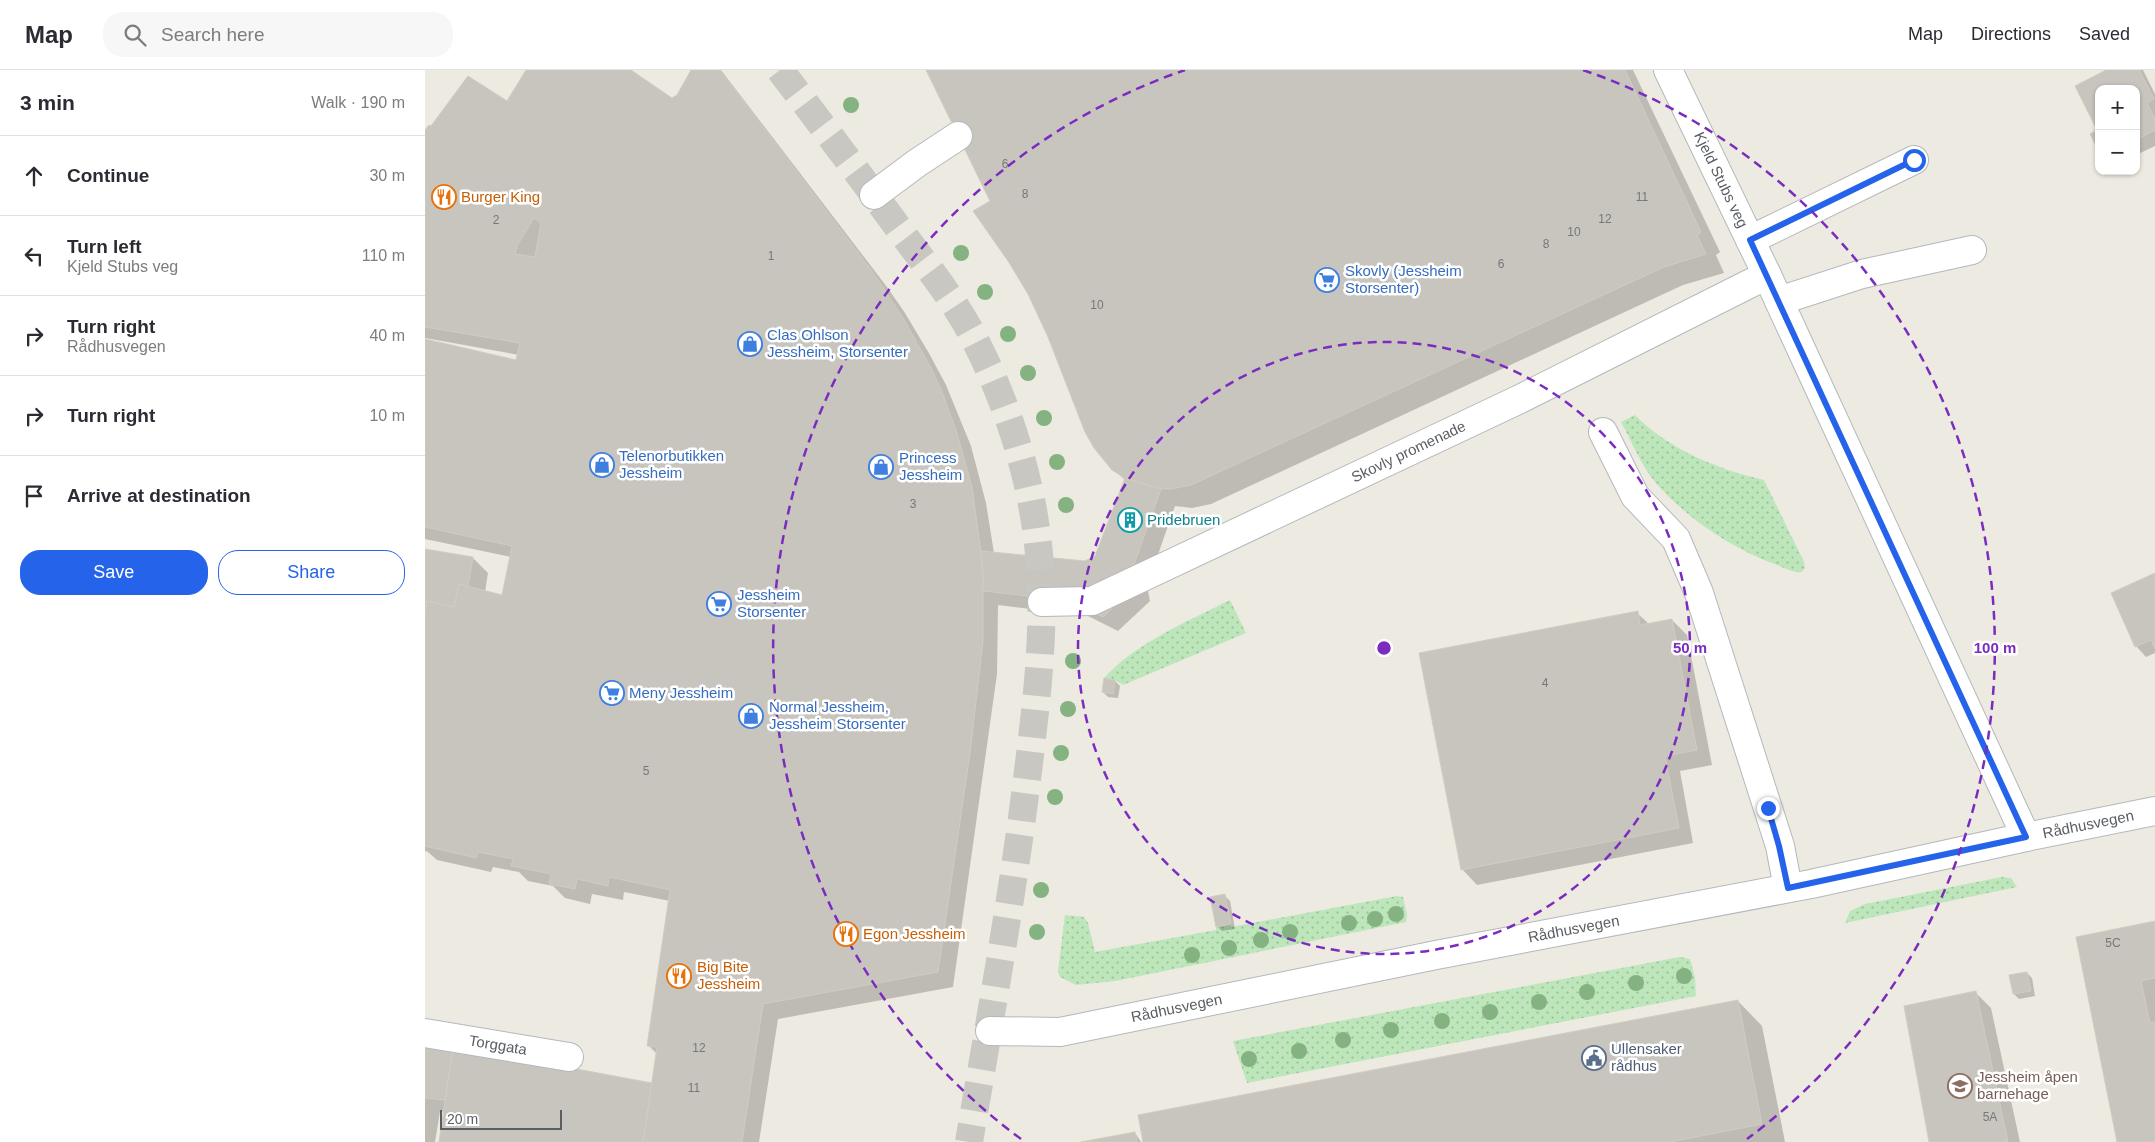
<!DOCTYPE html>
<meta charset="utf-8">
<style>
body{margin:0;font-family:Helvetica,sans-serif;background:#f7f7f7;color:#2b2b33}
.controls{position:absolute;right:15px;top:15px;display:grid;overflow:hidden;border-radius:10px;box-shadow:0 1px 4px #0004}
.controls button{width:45px;height:45px;display:grid;place-items:center;padding:0;border:0;border-bottom:1px solid #e1e1e2;background:#fff;color:#2b2b33;font:25px sans-serif}
.scale{position:absolute;left:15px;bottom:12px;width:122px;box-sizing:border-box;padding-left:5px;border:2px solid #595e63;border-top:0;font-size:14px;line-height:18px;white-space:nowrap;color:#595e63;-webkit-text-stroke:4px #fff;paint-order:stroke}
.stop{position:absolute;width:15px;height:15px;margin:-11px;border:4px solid #2563eb;border-radius:50%;background:#fff}
.stop.end{background:#2563eb;border-color:#fff;box-shadow:0 1px 5px #0008}
.list{margin:0;padding:0;list-style:none}
h2{display:flex;justify-content:space-between;align-items:center;height:65px;margin:0;padding:0 20px;font-size:21px}
h2 small{font-size:16px;font-weight:400;color:#7c7c81}
.list li{display:grid;grid-template-columns:32px 1fr auto;gap:15px;align-items:center;box-sizing:border-box;height:80px;padding:0 20px;border-top:1px solid #e1e1e2}
.list b{display:block;font-size:19px;white-space:nowrap}
.list p{margin:0;font-size:16px;white-space:nowrap;color:#7c7c81}
.list em{font-size:16px;font-style:normal;color:#7c7c81}
.actions{display:flex;gap:10px;padding:15px 20px}
.actions a{flex:1;padding:11px 0;border:1px solid #2563eb;border-radius:20px;text-align:center;font-size:18px;color:#2563eb}
.actions .main{background:#2563eb;color:#fff}
.icon{flex:none;width:28px;height:28px;fill:none;stroke:currentColor;stroke-width:2;stroke-linecap:round;stroke-linejoin:round}
.map{position:relative;flex:none;width:1730px;height:1072px;overflow:hidden}
header{display:flex;align-items:center;gap:30px;box-sizing:border-box;height:70px;padding:0 25px;background:#fff;border-bottom:1px solid #e1e1e2}
header strong{font-size:24px}
nav{display:flex;gap:28px;margin-inline-start:auto;font-size:18px}
.search{width:350px;height:45px;background:#f7f7f7;display:flex;align-items:center;gap:12px;box-sizing:border-box;padding:0 18px;border-radius:20px;color:#7c7c81;font-size:19px}
main{display:flex}
aside{flex:1;background:#fff}
.map>svg:first-child{display:block}
.grass{fill:url(#grass-dots)}
.shadow{fill:#0003}
.building{fill:#c8c5be;stroke:#d2ccbf;fill-rule:evenodd}
.lines{fill:none;stroke-linecap:round;stroke-linejoin:round}
.minor-tunnel{stroke:#c8c7c2;stroke-width:28;stroke-dasharray:28 14;stroke-linecap:butt}
.minor-casing{stroke:#b4b8bc;stroke-width:30}
.minor{stroke:#fff;stroke-width:28}
.tree{fill:#84b280}
.route{stroke:#2563eb;stroke-width:6}
.ring{fill:none;stroke:#7b2cbf;stroke-width:2.5;stroke-dasharray:9 6}
.labels{text-anchor:middle;stroke-width:5;stroke-linejoin:round;paint-order:stroke}
.number-label{font-size:12px;fill:#75787a}
.street-label{font-size:15px;fill:#595e63;stroke:#fff}
.food-label{font-size:15px;fill:#c56008;stroke:#fff;text-anchor:start}
.shop-label{font-size:15px;fill:#366cbe;stroke:#fff;text-anchor:start}
.culture-label{font-size:15px;fill:#0d838f;stroke:#fff;text-anchor:start}
.service-label{font-size:15px;fill:#4e5e75;stroke:#fff;text-anchor:start}
.education-label{font-size:15px;fill:#785e54;stroke:#fff;text-anchor:start}
.centre{fill:#7b2cbf;stroke:#fff;stroke-width:2.5}
.ring-label{font-size:15px;text-anchor:middle;font-weight:bold;fill:#7b2cbf;stroke:#fff;stroke-width:5;stroke-linejoin:round;paint-order:stroke}
</style>
<header>
<strong>Map</strong>
<div class="search"><svg class="icon" aria-label="search" viewBox="0 0 24 24"><circle cx="10" cy="10" r="6"/><path d="M15 15l6 6"/></svg>Search here</div>
<nav><a>Map</a><a>Directions</a><a>Saved</a></nav>
</header>
<main>
<aside>
<h2>3 min<small>Walk · 190 m</small></h2>
<ul class="list">
<li><svg class="icon" aria-label="ahead" viewBox="0 0 24 24"><path d="M12 20V5M6 11l6-6 6 6"/></svg><div><b>Continue</b></div><em>30 m</em></li>
<li><svg class="icon" aria-label="left" viewBox="0 0 24 24"><path d="M17 20v-9H6M10 6l-5 5 5 5"/></svg><div><b>Turn left</b><p>Kjeld Stubs veg</p></div><em>110 m</em></li>
<li><svg class="icon" aria-label="right" viewBox="0 0 24 24"><path d="M7 20v-9h11M14 6l5 5-5 5"/></svg><div><b>Turn right</b><p>Rådhusvegen</p></div><em>40 m</em></li>
<li><svg class="icon" aria-label="right" viewBox="0 0 24 24"><path d="M7 20v-9h11M14 6l5 5-5 5"/></svg><div><b>Turn right</b></div><em>10 m</em></li>
<li><svg class="icon" aria-label="arrive" viewBox="0 0 24 24"><path d="M6 21V4h12l-3 4 3 4H6"/></svg><div><b>Arrive at destination</b></div></li>
</ul>
<div class="actions"><a class="main">Save</a><a>Share</a></div>
</aside>
<div class="map">
<svg width="1730" height="1072" viewBox="0 0 1730 1072">
<defs>
<pattern id="grass-dots" width="8" height="8" patternUnits="userSpaceOnUse" patternTransform="scale(1.25)"><rect width="8" height="8" fill="#bde7bb"/><path d="M2 2h.1M6 6h.1" fill="none" stroke="#9dbe9c" stroke-width="1.8" stroke-linecap="round"/></pattern>
</defs>
<rect width="100%" height="100%" fill="#edeae1"/>
<path class="grass" d="M1210 345C1245 380 1292 399 1339 410L1379 492 1380 498 1377 502C1369 503 1360 498 1352 495 1306 478 1262 449 1230 412 1216 395 1207 372 1196 352Z
M805 530 821 563 698 615 690 610 679 608C712 572 762 552 805 530Z
M1577 807 1586 808 1592 817 1420 853 1425 841 1440 834Z
M972 826 978 827 982 845 981 852 690 911 651 915 635 907 633 901 640 845 659 847 663 853 670 882 791 860V857L806 854V857Z
M1255 887 1265 889 1270 908 1271 926 822 1013 808 971Z"/>
<path class="shadow" d="M103 0H204L247 30 253 26 267 0H296L462 217 480 243 505 285 521 315 546 376 561 433 569 483 660 493 671 487 700 410 688 399 624 266 566 131 502 0H1208L1295 182 1291 185 1299 203 1258 215 786 434 767 438 750 436 722 516 725 531 693 561 663 546 573 535 572 604 528 917 353 949 334 1072H15L20 1042 15 1041 10 1072H0V970L228 1015 233 985 224 976 245 831 199 822 198 830 167 824 165 834 140 828 128 816 103 811 94 802 68 797 66 802 12 790 3 782 0 781V480L48 488 63 503 60 522 78 526 86 487 0 469V271L92 291 94 285 0 268V62L7 58 82 33Z
M1684 0H1718L1730 24V76L1711 85V19Z
M1730 504V583L1721 587 1711 576Z
M1212 543 1224 554 1247 550 1262 565 1287 695 1255 701 1268 773 1052 815 1037 799Z
M690 611 695 616 693 628 683 627 678 622Z
M800 826 805 831 810 859 797 861 792 856Z
M1730 852V1072H1694L1652 868Z
M1602 903 1607 908 1610 926 1594 929 1589 924Z
M1551 923 1566 938 1595 1072H1505Z
M1313 931 1337 956 1360 1072H720Z
M710 1063 716 1072H662Z"/>
<path class="building" d="M101 0H206L247 28 252 25 266 0H295L447 201 478 248 506 298 517 322 531 360 547 417 558 498V571L545 683 513 902 338 934 317 1072H218L232 977 222 976 245 820 184 807 183 816 152 809 150 819 124 814 126 804 86 796 88 789 53 782 51 788 0 776V542L2 531 29 537 34 514 77 525 87 476 0 457V269L91 290 95 273 0 257V60L4 55 6 56 43 6 82 31ZM109 148 116 153 110 187 90 184 92 176Z
M501 0H1200L1276 162 1272 165 1281 184 1239 197 766 415 747 419H736L700 408 687 400 669 378 660 362 623 267 603 224 583 191 548 141 565 131Z
M1681 0H1714L1729 29 1722 33 1730 49V60L1711 70V19H1674V82L1665 64 1672 60 1650 16Z
M700 408 736 419 707 500 711 515 678 547 647 531 559 521 556 481 660 491 670 486Z
M0 479 48 487 43 516 34 514 29 537 2 531 0 542Z
M1730 503V579L1726 570 1710 577 1686 523Z
M1213 541 1215 555 1247 549 1272 680 1240 686 1254 758 1036 800 994 583Z
M679 608 690 610 688 624 677 622Z
M800 824 806 854 791 857 785 827Z
M1730 851V908L1716 911 1725 953 1730 952V1072H1692L1651 867Z
M1602 902 1606 921 1588 924 1584 905Z
M1551 921 1583 1072H1504L1479 936Z
M1313 930 1337 1054 1245 1072H718L713 1045Z
M0 968 28 978 20 1030 0 1028Z
M28 978 76 985 227 1013 218 1072H14Z
M710 1062 712 1072H656Z"/>
<g class="lines">
<path class="minor-tunnel" d="M355 0C397 55 439 111 480 167 505 200 533 235 551 272 580 329 602 395 611 459 623 539 613 620 603 701 588 825 565 948 544 1072"/>
<defs>
<g id="minor">
<path id="s1" d="M1243 0 1342 205 1601 767"/>
<path d="M449 125 492 93 533 66"/>
<path d="M1325 170 1489 90"/>
<path d="M1354 231 1437 204 1547 180"/>
<path d="M1178 362 1210 426 1251 469 1274 523 1355 776 1363 818"/>
<path id="s2" d="M617 532 667 531 1095 329 1342 205"/>
<path id="s3" d="M565 961 635 962 1011 885 1386 814 1601 767 1730 741"/>
<path id="s4" d="M0 963 144 987"/>
</g>
</defs>
<use href="#minor" class="minor-casing"/>
<use href="#minor" class="minor"/>
</g>
<g class="tree">
<circle cx="426" cy="35" r="8"/>
<circle cx="536" cy="183" r="8"/>
<circle cx="560" cy="222" r="8"/>
<circle cx="583" cy="264" r="8"/>
<circle cx="603" cy="303" r="8"/>
<circle cx="619" cy="348" r="8"/>
<circle cx="632" cy="392" r="8"/>
<circle cx="641" cy="435" r="8"/>
<circle cx="648" cy="591" r="8"/>
<circle cx="643" cy="639" r="8"/>
<circle cx="636" cy="683" r="8"/>
<circle cx="630" cy="727" r="8"/>
<circle cx="616" cy="820" r="8"/>
<circle cx="971" cy="844" r="8"/>
<circle cx="950" cy="849" r="8"/>
<circle cx="924" cy="853" r="8"/>
<circle cx="612" cy="862" r="8"/>
<circle cx="865" cy="862" r="8"/>
<circle cx="836" cy="870" r="8"/>
<circle cx="804" cy="878" r="8"/>
<circle cx="767" cy="885" r="8"/>
<circle cx="1259" cy="906" r="8"/>
<circle cx="1211" cy="913" r="8"/>
<circle cx="1162" cy="922" r="8"/>
<circle cx="1114" cy="932" r="8"/>
<circle cx="1065" cy="942" r="8"/>
<circle cx="1017" cy="951" r="8"/>
<circle cx="966" cy="960" r="8"/>
<circle cx="918" cy="970" r="8"/>
<circle cx="874" cy="981" r="8"/>
<circle cx="824" cy="989" r="8"/>
</g>
<g class="lines">
<path class="route" d="M1343 738 1354 776 1363 818 1601 767 1325 170 1489 90"/>
</g>
<g class="ring">
<circle cx="959" cy="578" r="306"/>
<path d="M596 1069A611 611 0 0 1 760 0M1158 0A611 611 0 0 1 1322 1069"/>
</g>
<defs>
<symbol id="restaurant-ring" viewBox="-11 -11 22 22"><circle r="9.5" fill="#fff" stroke="#e8710a" stroke-width="1.5"/><path d="M-5-6h1v4h1v-4h1v4h1v-4h1v5L-1.5 .5V6h-2V.5L-5-1ZM5-6V6H3V1.5H1.5Q1.5-4 5-6Z" fill="#e8710a"/></symbol>
<symbol id="supermarket-ring" viewBox="-11 -11 22 22"><circle r="9.5" fill="#fff" stroke="#3f7fe0" stroke-width="1.5"/><path d="M-6-5.5h2.5l.6 2H6L4.5 2H-2.5L-4.4-4H-6ZM-1.5 3.2a1.3 1.3 0 1 0 .1 0ZM3 3.2a1.3 1.3 0 1 0 .1 0Z" fill="#3f7fe0"/></symbol>
<symbol id="shop-ring" viewBox="-11 -11 22 22"><circle r="9.5" fill="#fff" stroke="#3f7fe0" stroke-width="1.5"/><path d="M-5-2.5h2.3a2.7 3.5 0 0 1 5.4 0H5L5.5 6h-11ZM-1.5-2.5h3a1.5 2.3 0 0 0-3 0Z" fill="#3f7fe0"/></symbol>
<symbol id="building-ring" viewBox="-11 -11 22 22"><circle r="9.5" fill="#fff" stroke="#0f9aa8" stroke-width="1.5"/><path d="M-4-6H4V6H1V3H-1V6H-4ZM-2.5-4.3h1.7v1.8h-1.7ZM.8-4.3h1.7v1.8H.8ZM-2.5-1h1.7V.8h-1.7ZM.8-1h1.7V.8H.8Z" fill="#0f9aa8"/></symbol>
<symbol id="civic-ring" viewBox="-11 -11 22 22"><circle r="9.5" fill="#fff" stroke="#5c6f8a" stroke-width="1.5"/><path d="M-.6-6.5H3V-4.5H.6V-3L4-1V1h2V6H-6V1h2V-1L-.6-3ZM-1.2 2.5V6h2.4V2.5Z" fill="#5c6f8a"/></symbol>
<symbol id="school-ring" viewBox="-11 -11 22 22"><circle r="9.5" fill="#fff" stroke="#8d6e63" stroke-width="1.5"/><path d="M0-5L7-2L0 1L-7-2ZM-4 1L0 2.5L4 1V4Q0 6-4 4Z" fill="#8d6e63"/></symbol>
</defs>
<g fill-rule="evenodd">
<use href="#restaurant-ring" x="5" y="113" width="28" height="28"/>
<use href="#supermarket-ring" x="888" y="196" width="28" height="28"/>
<use href="#shop-ring" x="311" y="260" width="28" height="28"/>
<use href="#shop-ring" x="163" y="381" width="28" height="28"/>
<use href="#shop-ring" x="442" y="383" width="28" height="28"/>
<use href="#building-ring" x="691" y="436" width="28" height="28"/>
<use href="#supermarket-ring" x="280" y="520" width="28" height="28"/>
<use href="#supermarket-ring" x="173" y="609" width="28" height="28"/>
<use href="#shop-ring" x="312" y="632" width="28" height="28"/>
<use href="#restaurant-ring" x="407" y="850" width="28" height="28"/>
<use href="#restaurant-ring" x="240" y="892" width="28" height="28"/>
<use href="#civic-ring" x="1155" y="974" width="28" height="28"/>
<use href="#school-ring" x="1521" y="1002" width="28" height="28"/>
</g>
<g class="labels">
<g class="number-label">
<text x="580" y="98">6</text>
<text x="600" y="128">8</text>
<text x="1217" y="131">11</text>
<text x="1180" y="153">12</text>
<text x="71" y="154">2</text>
<text x="1149" y="166">10</text>
<text x="1121" y="178">8</text>
<text x="346" y="190">1</text>
<text x="1076" y="198">6</text>
<text x="672" y="239">10</text>
<text x="488" y="438">3</text>
<text x="1120" y="617">4</text>
<text x="221" y="705">5</text>
<text x="1688" y="877">5C</text>
<text x="274" y="982">12</text>
<text x="269" y="1022">11</text>
<text x="1565" y="1051">5A</text>
</g>
<g class="street-label">
<text dy="5" stroke="none"><textPath href="#s1" startOffset="122">Kjeld Stubs veg</textPath></text>
<text dy="5" stroke="none"><textPath href="#s2" startOffset="400">Skovly promenade</textPath></text>
<text dy="5" stroke="none"><textPath href="#s3" startOffset="1119">Rådhusvegen</textPath></text>
<text dy="5" stroke="none"><textPath href="#s3" startOffset="594">Rådhusvegen</textPath></text>
<text dy="5" stroke="none"><textPath href="#s3" startOffset="189">Rådhusvegen</textPath></text>
<text dy="5" stroke="none"><textPath href="#s4" startOffset="74">Torggata</textPath></text>
</g>
<g class="food-label">
<text x="36" y="132">Burger King</text>
<text x="438" y="869">Egon Jessheim</text>
<text x="272" y="902">Big Bite<tspan x="272" dy="17">Jessheim</tspan></text>
</g>
<g class="shop-label">
<text x="920" y="206">Skovly (Jessheim<tspan x="920" dy="17">Storsenter)</tspan></text>
<text x="342" y="270">Clas Ohlson<tspan x="342" dy="17">Jessheim, Storsenter</tspan></text>
<text x="194" y="391">Telenorbutikken<tspan x="194" dy="17">Jessheim</tspan></text>
<text x="474" y="393">Princess<tspan x="474" dy="17">Jessheim</tspan></text>
<text x="312" y="530">Jessheim<tspan x="312" dy="17">Storsenter</tspan></text>
<text x="204" y="628">Meny Jessheim</text>
<text x="344" y="642">Normal Jessheim,<tspan x="344" dy="17">Jessheim Storsenter</tspan></text>
</g>
<g class="culture-label">
<text x="722" y="455">Pridebruen</text>
</g>
<g class="service-label">
<text x="1186" y="984">Ullensaker<tspan x="1186" dy="17">rådhus</tspan></text>
</g>
<g class="education-label">
<text x="1552" y="1012">Jessheim åpen<tspan x="1552" dy="17">barnehage</tspan></text>
</g>
</g>
<circle cx="959" cy="578" r="8" class="centre"/>
<g class="ring-label">
<text x="1265" y="583">50 m</text>
<text x="1570" y="583">100 m</text>
</g>
</svg>
<div class="controls">
<button>+</button>
<button>−</button>
</div>
<div class="scale">20 m</div>
<div class="stop" style="left:1489px;top:90px"></div>
<div class="stop end" style="left:1343px;top:738px"></div>
</div>
</main>
